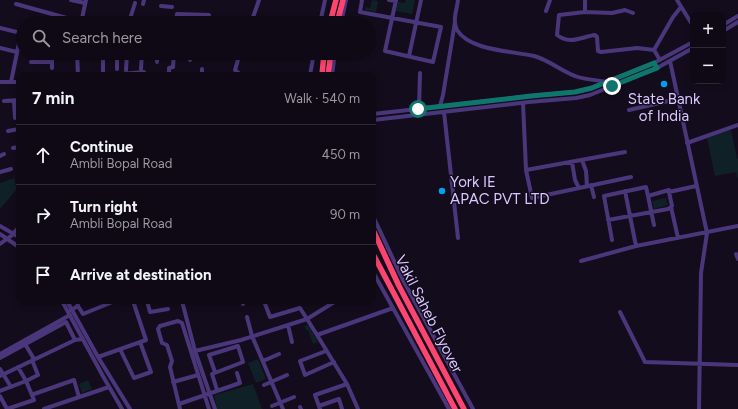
<!DOCTYPE html>
<meta charset="utf-8">
<style>
body{margin:0;font-family:Figtree,sans-serif;background:#17121e;color:#f1f3f6}
.controls{position:absolute;right:12px;top:12px;display:grid;overflow:hidden;border-radius:8px;box-shadow:0 2px 6px #0003}
.controls button{width:36px;height:36px;display:grid;place-items:center;padding:0;border:0;border-bottom:1px solid #2e2a34;background:#0e0915;color:#f1f3f6;font:20px sans-serif}
.stop{position:absolute;width:12px;height:12px;margin:-9px;border:3px solid #0f766e;border-radius:50%;background:#fff}
.stop.end{background:#0f766e;border-color:#fff;box-shadow:0 1px 4px #0008}
.list{margin:0;padding:0;list-style:none}
h2{display:flex;justify-content:space-between;align-items:center;height:52px;margin:0;padding:0 16px;font-size:17px}
h2 small{font-size:13px;font-weight:400;color:#9b9aa0}
.list li{display:grid;grid-template-columns:26px 1fr auto;gap:12px;align-items:center;box-sizing:border-box;height:60px;padding:0 16px;border-top:1px solid #2e2a34}
.list b{display:block;font-size:15px;white-space:nowrap}
.list p{margin:0;font-size:13px;white-space:nowrap;color:#9b9aa0}
.list em{font-size:13px;font-style:normal;color:#9b9aa0}
.icon{flex:none;width:22px;height:22px;fill:none;stroke:currentColor;stroke-width:2;stroke-linecap:round;stroke-linejoin:round}
.map{position:relative;flex:none;width:738px;height:409px;overflow:hidden}
.search{position:absolute;background:#0e0915;box-shadow:0 2px 6px #0003;left:16px;top:16px;width:360px;height:44px;display:flex;align-items:center;gap:10px;box-sizing:border-box;padding:0 14px;border-radius:22px;color:#9b9aa0;font-size:15px}
.panel{position:absolute;background:#0e0915;box-shadow:0 2px 6px #0003;left:16px;top:72px;width:360px;height:232px;border-radius:8px}
.map>svg:first-child{display:block}
.green{fill:#0f2126}
.lines{fill:none;stroke-linecap:round;stroke-linejoin:round}
.minor{stroke:#4a377b;stroke-width:4}
.highway{stroke:#fc4570;stroke-width:5.5}
.highway-bridge{stroke:#fc4570;stroke-width:5.5}
.route{stroke:#0f766e;stroke-width:5}
.poi-dot{fill:#049eee;stroke:#130c1c;stroke-width:1.5}
.labels{text-anchor:middle;stroke-width:3;stroke-linejoin:round;paint-order:stroke}
.poi-label{font-size:15px;fill:#dbc8fe;stroke:#130c1c}
.street-label{font-size:15px;fill:#dbc8fe;stroke:#130c1c}
</style>
<div class="map">
<svg width="738" height="409" viewBox="0 0 738 409">
<rect width="100%" height="100%" fill="#130c1c"/>
<path class="green" d="M372 0 378 1 376 12 365 10V7L370 8Z
M406 0H415L412 14 396 11 398 2 405 3Z
M731 130 737 158 738 159V179L736 172 715 176 707 138Z
M14 178 17 189 0 209V183Z
M666 198 668 205 654 209 652 201Z
M308 325 318 342 313 344 308 330H306L304 326Z
M258 359 266 379 256 383 248 363Z
M88 380 92 389 82 393 79 384Z
M253 384 262 409H217L214 395Z"/>
<g class="lines">
<path class="minor" d="M71 0 85 3
M362 0 360 12 441 27 433 62 385 51 396 0
M389 0 396 1
M458 0C457 9 452 21 457 30 470 51 513 51 534 56 549 60 561 71 575 76 585 80 598 80 608 82
M585 0V12
M677 0 693 26
M135 3 129 22 176 23
M16 4 81 22
M143 4 144 0
M161 6 172 7
M546 11 550 0
M633 13 625 10 612 13 585 12 559 15 557 35C570 45 581 37 595 35L597 37 598 51 601 52 637 48 654 50 660 60
M81 23 86 0
M176 23 177 14 209 15 208 23
M191 23V15
M251 23 259 0
M320 23 325 0
M341 23 346 0
M723 25 738 16
M0 28 21 33 11 82
M723 31 738 22
M0 48 17 52
M654 50 673 17 681 7
M77 53 78 75
M148 53H157
M240 53 235 70 241 75
M208 54V53
M409 56 421 0
M190 60V53
M670 61 707 233 701 273 699 409
M31 62H52
M157 62V53
M52 68V53
M117 69V53
M141 69 142 53
M126 70 127 53
M103 73V53
M110 75 144 72V75
M169 75V68L173 67 174 53
M202 75V69
M310 75 314 53
M332 75 335 53
M0 82H19
M4 101 19 100
M14 101 15 118
M523 103 526 170 532 198 631 177
M440 106 443 95 455 22
M419 109 420 73
M629 110 677 99
M444 112 458 238
M373 114 531 96 575 92 588 89 654 63 693 42
M373 120 529 102 576 98 590 95 657 68 693 48
M8 131 19 129
M687 143 738 125
M13 148 19 147
M0 156 4 154
M582 160 586 171 587 186
M572 162 575 180 579 188
M18 166H19
M526 170 625 152
M0 172 11 169
M591 185 594 197
M625 191 636 246
M671 207 678 238
M373 216 402 278 473 409
M608 220 668 209 672 206 669 192 696 186
M654 225 648 196 669 190V192
M0 226 19 237
M0 234 19 247
M612 240 604 196 646 187 648 196
M0 244 11 236 19 227
M736 254 738 259
M581 261 636 246 738 226
M373 272 449 409
M62 301 104 378 122 409
M67 301 98 357 130 409
M147 301 150 312 168 309
M182 301 195 351 215 409
M243 301V304
M264 301 270 317 300 308 307 319 336 301
M78 306 83 314 115 301
M71 310 78 306 77 301
M620 312 645 362 738 365
M247 317 252 336 283 409
M288 325 292 342
M317 335 347 384 358 409
M25 344 34 359
M120 349 134 378 151 372 140 342
M195 351 241 340 307 319 317 335 393 308
M326 351 300 361 305 375 334 362
M0 354 70 315
M98 357 146 340 133 301
M0 358 66 322 75 340 82 339
M263 361 279 354
M0 369 11 387
M215 372 209 355 238 346 243 362 212 374 217 390
M0 376 75 340
M173 382 198 375
M264 385 287 375
M0 391 26 381 18 367
M34 394 74 380 79 397
M0 396 7 409 34 400 26 381 38 375 32 360
M179 404 240 383 237 373
M272 406 294 397
M319 406 339 399 342 409
M300 407 301 409
M44 409 109 387
M180 409 170 367 172 361 167 345 162 343 158 329 160 326 178 321 182 323 209 409
M320 409 315 395 347 384"/>
<path class="highway" d="M330 23 336 0
M337 23 343 0
M322 75 324 53
M328 75 331 53
M373 254 455 409"/>
<path class="highway-bridge" d="M373 230 399 286 464 409"/>
</g>
<g class="lines">
<path class="route" d="M418 109 531 96 575 92 592 88 654 63 657 68 612 86"/>
</g>
<g class="poi-dot">
<circle cx="664" cy="84" r="4"/>
<circle cx="442" cy="191" r="4"/>
</g>
<g class="labels">
<g class="poi-label">
<text x="664" y="104">State Bank<tspan x="664" dy="17">of India</tspan></text>
<text x="450" y="187" text-anchor="start">York IE<tspan x="450" dy="17">APAC PVT LTD</tspan></text>
</g>
<g class="street-label">
<text transform="translate(429 314) rotate(63)" y="5">Vakil Saheb Flyover</text>
</g>
</g>
</svg>
<div class="controls">
<button>+</button>
<button>−</button>
</div>
<div class="stop" style="left:418px;top:109px"></div>
<div class="stop end" style="left:612px;top:86px"></div>
<div class="search"><svg class="icon" aria-label="search" viewBox="0 0 24 24"><circle cx="10" cy="10" r="6"/><path d="M15 15l6 6"/></svg>Search here</div>
<section class="panel">
<h2>7 min<small>Walk · 540 m</small></h2>
<ul class="list">
<li><svg class="icon" aria-label="ahead" viewBox="0 0 24 24"><path d="M12 20V5M6 11l6-6 6 6"/></svg><div><b>Continue</b><p>Ambli Bopal Road</p></div><em>450 m</em></li>
<li><svg class="icon" aria-label="right" viewBox="0 0 24 24"><path d="M7 20v-9h11M14 6l5 5-5 5"/></svg><div><b>Turn right</b><p>Ambli Bopal Road</p></div><em>90 m</em></li>
<li><svg class="icon" aria-label="arrive" viewBox="0 0 24 24"><path d="M6 21V4h12l-3 4 3 4H6"/></svg><div><b>Arrive at destination</b></div></li>
</ul>
</section>
</div>
